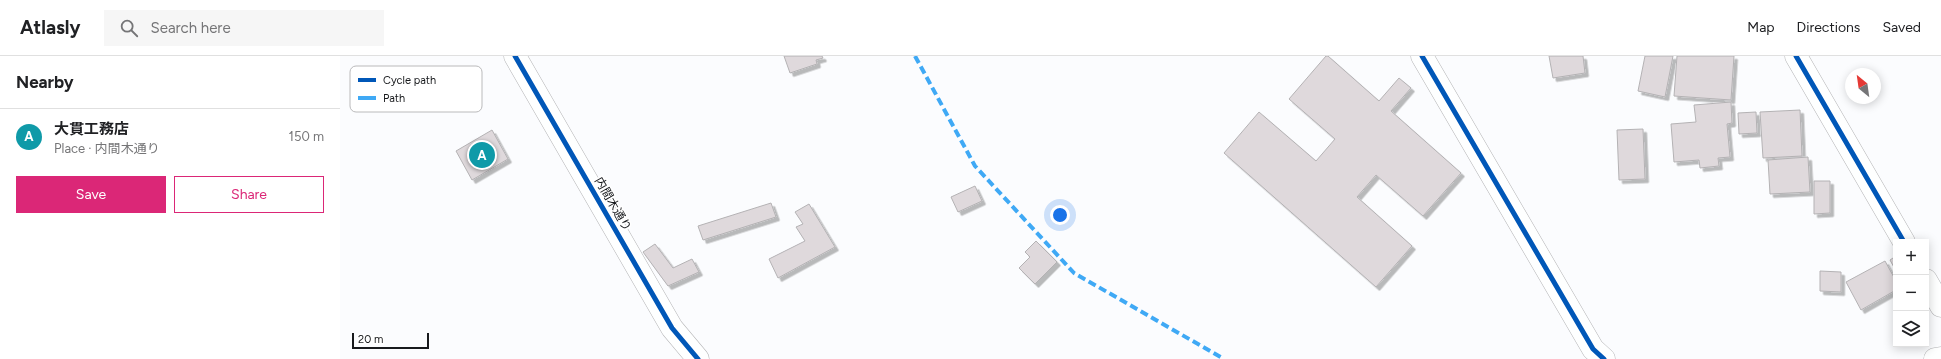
<!DOCTYPE html>
<meta charset="utf-8">
<style>
body{margin:0;font-family:Figtree,"Noto Sans JP",sans-serif;background:#f6f6f6;color:#202124}
.controls{position:absolute;right:12px;bottom:12px;display:grid;overflow:hidden;border-radius:0px;box-shadow:0 2px 10px #0003}
.controls button{width:36px;height:36px;display:grid;place-items:center;padding:0;border:0;border-bottom:1px solid #e0e0e0;background:#fff;color:#202124;font:20px sans-serif}
.compass{position:absolute;left:1505px;top:12px;width:36px;height:36px;border-radius:50%;background:#fff;box-shadow:0 2px 10px #0003;rotate:331deg}
.scale{position:absolute;left:12px;bottom:10px;width:77px;box-sizing:border-box;padding-left:4px;border:2px solid #181a1d;border-top:0;font-size:11px;line-height:14px;white-space:nowrap;color:#181a1d;-webkit-text-stroke:3px #fff;paint-order:stroke}
.you{position:absolute;left:720px;top:159px;width:14px;height:14px;margin:-10px;border:3px solid #fff;border-radius:50%;background:#1a73e8;box-shadow:0 0 0 6px #1a73e833}
.badge{display:grid;place-items:center;width:26px;height:26px;border-radius:50%;background:#db2777;color:#fff;font-size:13px;font-weight:700}
.pin{position:absolute;translate:-50% -50%;border:2px solid #fff;box-shadow:0 1px 4px #0006}
.list{margin:0;padding:0;list-style:none}
h2{display:flex;justify-content:space-between;align-items:center;height:52px;margin:0;padding:0 16px;font-size:17px}
h2 small{font-size:13px;font-weight:400;color:#757577}
.list li{display:grid;grid-template-columns:26px 1fr auto;gap:12px;align-items:center;box-sizing:border-box;height:56px;padding:0 16px;border-top:1px solid #e0e0e0}
.list b{display:block;font-size:15px;white-space:nowrap}
.list p{margin:0;font-size:13px;white-space:nowrap;color:#757577}
.list em{font-size:13px;font-style:normal;color:#757577}
.actions{display:flex;gap:8px;padding:12px 16px}
.actions a{flex:1;padding:9px 0;border:1px solid #db2777;border-radius:0px;text-align:center;font-size:14px;color:#db2777}
.actions .main{background:#db2777;color:#fff}
.icon{flex:none;width:22px;height:22px;fill:none;stroke:currentColor;stroke-width:2;stroke-linecap:round;stroke-linejoin:round}
.map{position:relative;flex:none;width:1601px;height:303px;overflow:hidden}
header{display:flex;align-items:center;gap:24px;box-sizing:border-box;height:56px;padding:0 20px;background:#fff;border-bottom:1px solid #e0e0e0}
header strong{font-size:19px}
nav{display:flex;gap:22px;margin-inline-start:auto;font-size:14px}
.search{width:280px;height:36px;background:#f6f6f6;display:flex;align-items:center;gap:10px;box-sizing:border-box;padding:0 14px;border-radius:0px;color:#757577;font-size:15px}
main{display:flex}
aside{flex:1;background:#fff}
.map>svg:first-child{display:block}
.building{fill:#dfd9dc;stroke:#b4b2b4;filter:url(#shadow)}
.lines{fill:none;stroke-linecap:round;stroke-linejoin:round}
.minor-casing{stroke:#b4b4b6;stroke-width:23}
.minor{stroke:#feffff;stroke-width:22}
.quiet{stroke:#3fa9f5;stroke-width:4;stroke-dasharray:8 4;stroke-linecap:butt}
.cycleway-casing{stroke:#fff;stroke-width:8}
.cycleway{stroke:#0057b8;stroke-width:5}
.labels{text-anchor:middle;stroke-width:3;stroke-linejoin:round;paint-order:stroke}
.street-label{font-size:12px;fill:#181a1d;stroke:#fff}
.key{fill:#fff;stroke:#bababb;stroke-width:1}
.key-label{font-size:11px;fill:#181a1d}
</style>
<header>
<strong>Atlasly</strong>
<div class="search"><svg class="icon" aria-label="search" viewBox="0 0 24 24"><circle cx="10" cy="10" r="6"/><path d="M15 15l6 6"/></svg>Search here</div>
<nav><a>Map</a><a>Directions</a><a>Saved</a></nav>
</header>
<main>
<aside>
<h2>Nearby<small></small></h2>
<ul class="list">
<li><span class="badge" style="background:#0f9aa8">A</span><div><b>大貫工務店</b><p>Place · 内間木通り</p></div><em>150 m</em></li>
</ul>
<div class="actions"><a class="main">Save</a><a>Share</a></div>
</aside>
<div class="map">
<svg width="1601" height="303" viewBox="0 0 1601 303">
<defs>
<filter id="shadow"><feDropShadow dx="3.5" dy="3.5" stdDeviation="0" flood-color="#0004"/></filter>
</defs>
<rect width="100%" height="100%" fill="#fbfcfe"/>
<path class="building" d="M444 0H482L483 2 476 4 477 8 450 17Z
M986 0H988L1039 45 1059 22 1071 32 1051 55 1121 117 1083 160 1036 119 1017 141 1072 190 1036 231 884 97 919 56 976 105 995 83 949 43Z
M1209 0H1243L1245 17 1213 22Z
M1305 0H1333L1325 41 1298 35Z
M1337 0H1394L1391 44 1334 40Z
M1391 46 1392 67 1387 68 1390 101 1378 102 1379 110 1360 112 1359 104 1334 106 1331 68 1356 66 1354 49Z
M1460 54 1462 100 1423 102 1420 56Z
M1416 56 1417 77 1399 78 1398 57Z
M1303 73 1305 123 1279 124 1277 74Z
M152 74 168 103 132 124 116 95Z
M1468 101 1470 136 1430 138 1428 104Z
M1474 125H1490V157L1474 158Z
M635 130 642 145 618 156 611 141Z
M431 147 436 161 363 184 358 170Z
M469 148 495 191 438 222 429 203 465 185 456 171 463 168 455 156Z
M696 185 717 206 695 228 679 212 690 201 685 196Z
M315 188 333 212 352 203 359 216 328 230 303 196Z
M1556 200V215L1550 204Z
M1545 205 1556 225V234L1521 254 1506 226Z
M1480 215 1501 216V236L1480 235Z"/>
<g class="lines">
<defs>
<path id="minor" d="M175 0 332 272 358 303
M1082 0 1253 293 1264 303
M1456 0 1564 186
M1586 224 1601 250
M1595 303 1601 302"/>
</defs>
<use href="#minor" class="minor-casing"/>
<use href="#minor" class="minor"/>
<path class="quiet" d="M575 0 635 110 734 217 884 303"/>
<defs>
<path id="cycleway" d="M175 0 332 272 358 303
M1082 0 1253 293 1264 303
M1456 0 1564 186"/>
</defs>
<use href="#cycleway" class="cycleway-casing"/>
<use href="#cycleway" class="cycleway"/>
</g>
<g class="labels">
<g class="street-label">
<text transform="translate(273 148) rotate(60)" y="4">内間木通り</text>
</g>
</g>
<rect x="10" y="10" width="132" height="46" rx="6" class="key"/>
<rect x="18" y="22" width="18" height="4" fill="#0057b8"/>
<rect x="18" y="40" width="18" height="4" fill="#3fa9f5"/>
<g class="key-label">
<text x="43" y="28">Cycle path</text>
<text x="43" y="46">Path</text>
</g>
</svg>
<div class="controls">
<button>+</button>
<button>−</button>
<button><svg class="icon" aria-label="layers" viewBox="0 0 24 24"><path d="M12 4l9 5-9 5-9-5zM3 14l9 5 9-5"/></svg></button>
</div>
<svg class="compass" viewBox="-18 -18 36 36"><path d="M0-13l5 13h-10z" fill="#e53935"/><path d="M0 13l5-13h-10z" fill="#757577"/></svg>
<div class="scale">20 m</div>
<div class="you"></div>
<div class="pin badge" style="left:142px;top:99px;background:#0f9aa8">A</div>
</div>
</main>
